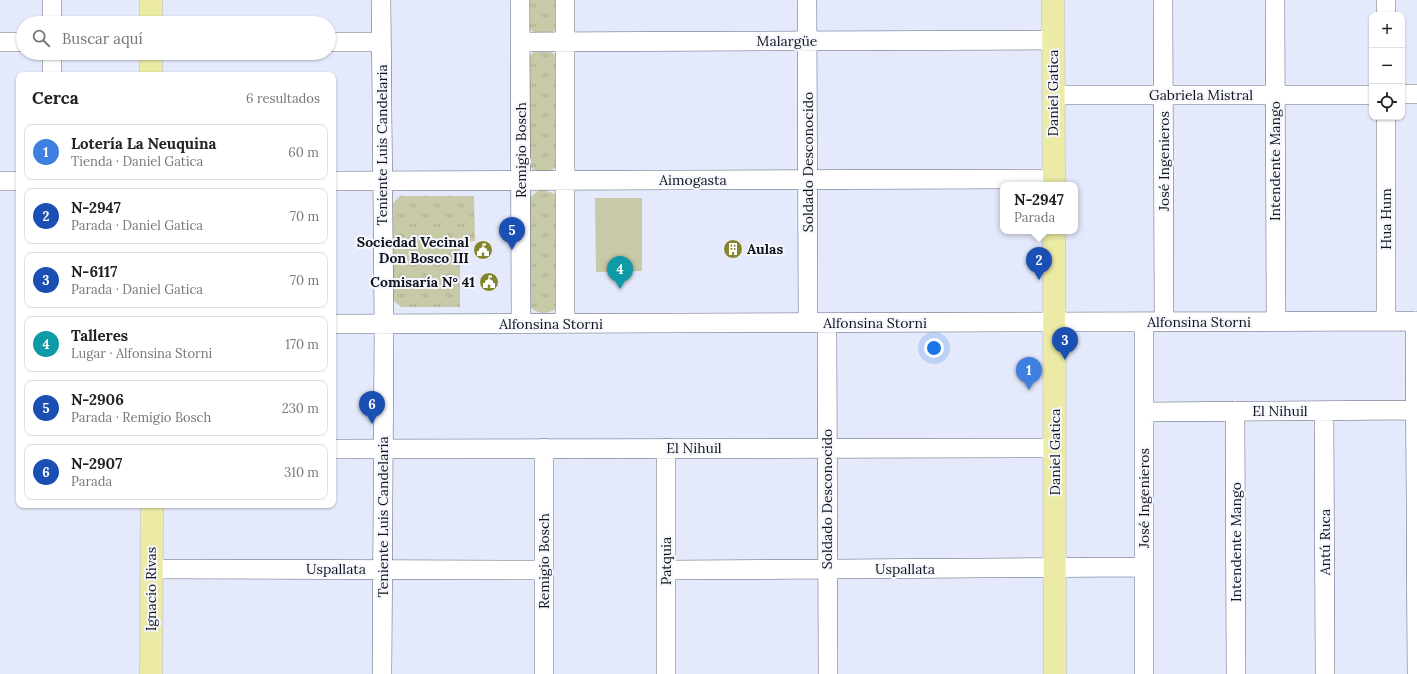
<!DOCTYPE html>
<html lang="es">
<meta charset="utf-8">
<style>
body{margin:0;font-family:Lora,serif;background:#f2f2f2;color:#222}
.controls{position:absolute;right:12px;top:12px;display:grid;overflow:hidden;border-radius:8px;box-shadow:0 1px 3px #0004}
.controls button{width:36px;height:36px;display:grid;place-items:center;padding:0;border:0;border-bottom:1px solid #e0e0e0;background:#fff;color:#222;font:20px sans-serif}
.you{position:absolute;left:934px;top:348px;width:14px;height:14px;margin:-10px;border:3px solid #fff;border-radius:50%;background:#1a73e8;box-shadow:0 0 0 6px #1a73e833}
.badge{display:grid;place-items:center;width:26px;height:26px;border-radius:50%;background:#85842e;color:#fff;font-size:13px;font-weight:700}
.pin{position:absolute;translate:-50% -33px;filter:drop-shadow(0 1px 2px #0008)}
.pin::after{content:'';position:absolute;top:21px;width:14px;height:12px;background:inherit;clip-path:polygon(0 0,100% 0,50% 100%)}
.popup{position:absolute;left:1000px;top:182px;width:78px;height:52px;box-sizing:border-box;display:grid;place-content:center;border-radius:8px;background:#fff;filter:drop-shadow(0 1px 3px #0005);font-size:13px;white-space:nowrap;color:#767676}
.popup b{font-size:15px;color:#222}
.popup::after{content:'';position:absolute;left:50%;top:100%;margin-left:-8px;border:8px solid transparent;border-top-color:#fff}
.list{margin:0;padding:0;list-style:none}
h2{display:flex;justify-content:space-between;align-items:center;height:52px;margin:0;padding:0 16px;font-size:17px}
h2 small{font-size:13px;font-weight:400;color:#767676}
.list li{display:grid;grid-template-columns:26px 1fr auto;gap:12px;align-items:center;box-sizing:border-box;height:56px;margin:0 8px 8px;padding:0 8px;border:1px solid #e0e0e0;border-radius:8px}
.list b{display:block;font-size:15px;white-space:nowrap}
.list p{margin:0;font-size:13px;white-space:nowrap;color:#767676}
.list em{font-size:13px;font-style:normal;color:#767676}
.icon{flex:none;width:22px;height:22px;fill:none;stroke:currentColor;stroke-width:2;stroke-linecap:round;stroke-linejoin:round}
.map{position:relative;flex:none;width:1417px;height:674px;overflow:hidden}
.search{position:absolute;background:#fff;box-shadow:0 1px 3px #0004;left:16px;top:16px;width:320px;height:44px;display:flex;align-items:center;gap:10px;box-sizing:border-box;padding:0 14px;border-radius:22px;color:#767676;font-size:15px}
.panel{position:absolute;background:#fff;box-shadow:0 1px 3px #0004;left:16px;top:72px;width:320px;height:436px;border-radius:8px}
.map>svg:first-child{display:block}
.grass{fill:url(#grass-tufts)}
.garden{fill:#c8c9a6}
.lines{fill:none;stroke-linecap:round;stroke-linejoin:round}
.minor-casing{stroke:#5a627b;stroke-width:20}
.major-casing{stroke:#cfd0d1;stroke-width:24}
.minor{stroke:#fff;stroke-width:19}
.major{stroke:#ebeba5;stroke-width:22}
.labels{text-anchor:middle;stroke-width:4;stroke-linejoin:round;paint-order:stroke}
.street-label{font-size:14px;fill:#0f121b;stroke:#f5f7fd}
.poi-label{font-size:14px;font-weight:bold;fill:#0f121b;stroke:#f5f7fd;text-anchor:end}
</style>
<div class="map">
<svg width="1417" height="674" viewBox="0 0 1417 674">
<defs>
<pattern id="grass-tufts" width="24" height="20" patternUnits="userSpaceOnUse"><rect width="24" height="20" fill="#c8c9a6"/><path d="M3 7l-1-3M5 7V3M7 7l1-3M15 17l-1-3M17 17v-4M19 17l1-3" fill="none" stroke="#abac8e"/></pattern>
</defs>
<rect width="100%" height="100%" fill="#e4eafb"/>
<path class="grass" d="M525 0H561L557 29C549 35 537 35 529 29Z
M537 50H549L557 57V166C547 174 539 174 529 166L528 57Z
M544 190 555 194 558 198V307C548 315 539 315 530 307L529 198 538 191Z
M400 196H474L475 241 460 242V307H401L393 300V203Z"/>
<path class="garden" d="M595 198H642V271L596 272Z"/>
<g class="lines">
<defs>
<path id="minor" d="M52 0V23
M381 0 384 324 382 674
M520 0 521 324
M565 0V324
M807 0 808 323
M1163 0 1164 322
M1275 0 1276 321
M1386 15V0
M0 42H23
M329 42H381
M521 42 1053 40
M52 53V75
M1402 94H1417
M1053 95H1372
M0 181H19
M333 181 1054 179
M1386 321V117
M1415 321 1417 674
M1144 322V674
M827 323 828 674
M333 324 1417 321
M1235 411 1236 674
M1324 411 1325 674
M1144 412 1417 410
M544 448V674
M666 448V674
M333 449 1055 448
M151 569 544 570
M666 570 1144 567"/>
<path id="major" d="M151 0V23
M1053 0 1054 185
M151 53V75
M1054 231 1055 674
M151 674 152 505"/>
</defs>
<use href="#minor" class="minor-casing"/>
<use href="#major" class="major-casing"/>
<use href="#minor" class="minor"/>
<use href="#major" class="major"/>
</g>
<defs>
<symbol id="building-disc" viewBox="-11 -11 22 22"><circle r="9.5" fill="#85842e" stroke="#f5f7fd"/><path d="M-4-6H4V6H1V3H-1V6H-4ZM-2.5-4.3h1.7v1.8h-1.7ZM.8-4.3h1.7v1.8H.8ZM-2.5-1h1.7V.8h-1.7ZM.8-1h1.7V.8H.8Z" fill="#fff"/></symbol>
<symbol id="civic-disc" viewBox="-11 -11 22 22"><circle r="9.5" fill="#85842e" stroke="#f5f7fd"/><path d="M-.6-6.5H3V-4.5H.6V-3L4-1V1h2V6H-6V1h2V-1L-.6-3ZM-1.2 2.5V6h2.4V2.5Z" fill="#fff"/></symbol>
</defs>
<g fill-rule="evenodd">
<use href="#building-disc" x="722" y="238" width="22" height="22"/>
<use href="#civic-disc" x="472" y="239" width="22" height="22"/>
<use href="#civic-disc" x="478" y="271" width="22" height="22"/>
</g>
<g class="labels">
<g class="street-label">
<text x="787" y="46">Malargüe</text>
<text transform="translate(1053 93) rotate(-90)" y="5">Daniel Gatica</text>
<text x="1201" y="100">Gabriela Mistral</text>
<text transform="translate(382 145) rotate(-90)" y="5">Teniente Luis Candelaria</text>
<text transform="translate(521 150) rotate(-90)" y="5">Remigio Bosch</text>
<text transform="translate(1164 161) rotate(-90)" y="5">José Ingenieros</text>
<text transform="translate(1275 161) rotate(-90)" y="5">Intendente Mango</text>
<text transform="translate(808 162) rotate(-90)" y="5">Soldado Desconocido</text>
<text x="693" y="185">Aimogasta</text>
<text transform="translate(1386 219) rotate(-90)" y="5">Hua Hum</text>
<text x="1199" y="327">Alfonsina Storni</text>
<text x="875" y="328">Alfonsina Storni</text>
<text x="551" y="329">Alfonsina Storni</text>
<text x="1280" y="416">El Nihuil</text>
<text x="694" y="453">El Nihuil</text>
<text transform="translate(1055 452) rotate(-90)" y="5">Daniel Gatica</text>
<text transform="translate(1144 498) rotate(-90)" y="5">José Ingenieros</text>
<text transform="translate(827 499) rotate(-90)" y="5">Soldado Desconocido</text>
<text transform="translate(383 517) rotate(-90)" y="5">Teniente Luis Candelaria</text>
<text transform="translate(1236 542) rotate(-90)" y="5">Intendente Mango</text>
<text transform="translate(1325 542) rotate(-90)" y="5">Antú Ruca</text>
<text transform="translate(544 561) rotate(-90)" y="5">Remigio Bosch</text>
<text transform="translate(666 561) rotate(-90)" y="5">Patquia</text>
<text x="336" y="574">Uspallata</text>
<text x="905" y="574">Uspallata</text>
<text transform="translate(151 589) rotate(-90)" y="5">Ignacio Rivas</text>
</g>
<g class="poi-label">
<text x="469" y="247">Sociedad Vecinal<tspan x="469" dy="16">Don Bosco III</tspan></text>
<text x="747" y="254" text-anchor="start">Aulas</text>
<text x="475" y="287">Comisaría N° 41</text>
</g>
</g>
</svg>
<div class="controls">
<button>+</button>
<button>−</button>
<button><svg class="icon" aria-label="locate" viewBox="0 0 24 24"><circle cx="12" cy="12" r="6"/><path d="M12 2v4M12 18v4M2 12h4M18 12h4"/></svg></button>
</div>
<div class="you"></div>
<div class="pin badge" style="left:1029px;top:390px;background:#3f7fe0">1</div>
<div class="pin badge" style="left:1039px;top:280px;background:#1a4fb4">2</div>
<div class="popup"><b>N-2947</b>Parada</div>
<div class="pin badge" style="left:1065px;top:360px;background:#1a4fb4">3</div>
<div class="pin badge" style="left:620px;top:289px;background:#0f9aa8">4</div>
<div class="pin badge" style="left:512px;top:250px;background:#1a4fb4">5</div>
<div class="pin badge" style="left:372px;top:424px;background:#1a4fb4">6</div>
<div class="search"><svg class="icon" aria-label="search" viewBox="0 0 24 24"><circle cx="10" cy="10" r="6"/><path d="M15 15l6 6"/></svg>Buscar aquí</div>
<section class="panel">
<h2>Cerca<small>6 resultados</small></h2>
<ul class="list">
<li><span class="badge" style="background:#3f7fe0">1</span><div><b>Lotería La Neuquina</b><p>Tienda · Daniel Gatica</p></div><em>60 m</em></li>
<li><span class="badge" style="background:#1a4fb4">2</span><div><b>N-2947</b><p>Parada · Daniel Gatica</p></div><em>70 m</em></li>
<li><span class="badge" style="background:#1a4fb4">3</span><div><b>N-6117</b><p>Parada · Daniel Gatica</p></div><em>70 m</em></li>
<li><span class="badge" style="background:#0f9aa8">4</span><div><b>Talleres</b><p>Lugar · Alfonsina Storni</p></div><em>170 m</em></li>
<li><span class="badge" style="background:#1a4fb4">5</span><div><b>N-2906</b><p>Parada · Remigio Bosch</p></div><em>230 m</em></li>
<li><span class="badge" style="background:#1a4fb4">6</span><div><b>N-2907</b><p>Parada</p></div><em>310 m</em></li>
</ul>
</section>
</div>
